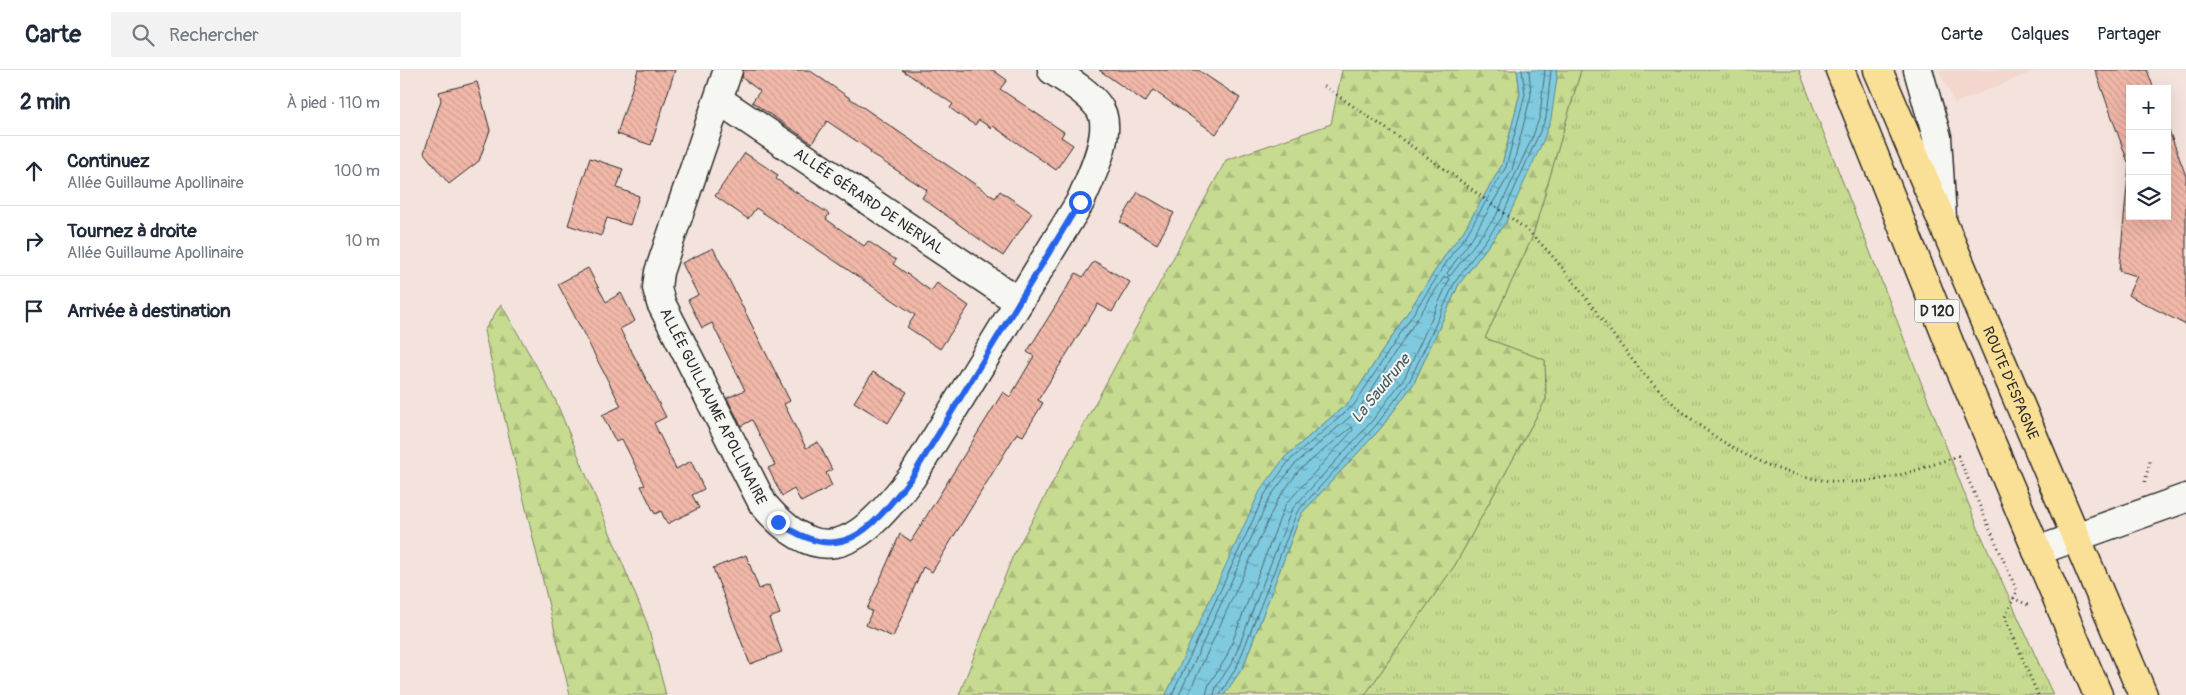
<!DOCTYPE html>
<html lang="fr">
<meta charset="utf-8">
<style>
body{margin:0;font-family:Pangolin,sans-serif;background:#f2f2f3;color:#1f2937}
.controls{position:absolute;right:15px;top:15px;display:grid;overflow:hidden;border-radius:0px;box-shadow:0 5px 20px #0002}
.controls button{width:45px;height:45px;display:grid;place-items:center;padding:0;border:0;border-bottom:1px solid #e0e1e3;background:#fff;color:#1f2937;font:25px sans-serif}
.stop{position:absolute;width:15px;height:15px;margin:-11px;border:4px solid #2563eb;border-radius:50%;background:#fff}
.stop.end{background:#2563eb;border-color:#fff;box-shadow:0 1px 5px #0008}
.list{margin:0;padding:0;list-style:none}
h2{display:flex;justify-content:space-between;align-items:center;height:65px;margin:0;padding:0 20px;font-size:21px}
h2 small{font-size:16px;font-weight:400;color:#747a83}
.list li{display:grid;grid-template-columns:32px 1fr auto;gap:15px;align-items:center;box-sizing:border-box;height:70px;padding:0 20px;border-top:1px solid #e0e1e3}
.list b{display:block;font-size:19px;white-space:nowrap}
.list p{margin:0;font-size:16px;white-space:nowrap;color:#747a83}
.list em{font-size:16px;font-style:normal;color:#747a83}
.icon{flex:none;width:28px;height:28px;fill:none;stroke:currentColor;stroke-width:2;stroke-linecap:round;stroke-linejoin:round}
.map{position:relative;flex:none;width:1786px;height:625px;overflow:hidden}
header{display:flex;align-items:center;gap:30px;box-sizing:border-box;height:70px;padding:0 25px;background:#fff;border-bottom:1px solid #e0e1e3}
header strong{font-size:24px}
nav{display:flex;gap:28px;margin-inline-start:auto;font-size:18px}
.search{width:350px;height:45px;background:#f2f2f3;display:flex;align-items:center;gap:12px;box-sizing:border-box;padding:0 18px;border-radius:0px;color:#747a83;font-size:19px}
main{display:flex}
aside{flex:1;background:#fff}
.map>svg:first-child{display:block}
.built{fill:#f3d6cd}
.grass{fill:url(#grass-tufts);stroke:#78835e}
.forest{fill:url(#forest-firs);stroke:#78835e}
.water{fill:url(#water-ripples);stroke:#5d8a97}
.lines{fill:none;stroke-linecap:round;stroke-linejoin:round}
.shore{stroke:#4d6b73;stroke-width:1}
.building{fill:url(#building-back-hatch);stroke:#2b2b2b}
.minor-casing{stroke:#2b2b2b;stroke-width:31}
.primary-casing{stroke:#2b2b2b;stroke-width:31}
.path{stroke:#2b2b2b;stroke-width:3;stroke-dasharray:1 4;stroke-linecap:butt}
.minor{stroke:#f6f6f2;stroke-width:28}
.primary{stroke:#fadf96;stroke-width:28}
.route{stroke:#2563eb;stroke-width:6}
.labels{text-anchor:middle;stroke-width:4;stroke-linejoin:round;paint-order:stroke}
.shield{fill:#f6f6f2;stroke:#686867;stroke-width:1}
.shield-label{font-size:14px;font-weight:bold;fill:#2b2b2b}
.street-label{font-size:15px;fill:#2b2b2b;stroke:#f6f6f2}
.water-label{font-size:16px;font-style:italic;fill:#445b61;stroke:#f6f6f2}
</style>
<header>
<strong>Carte</strong>
<div class="search"><svg class="icon" aria-label="search" viewBox="0 0 24 24"><circle cx="10" cy="10" r="6"/><path d="M15 15l6 6"/></svg>Rechercher</div>
<nav><a>Carte</a><a>Calques</a><a>Partager</a></nav>
</header>
<main>
<aside>
<h2>2 min<small>À pied · 110 m</small></h2>
<ul class="list">
<li><svg class="icon" aria-label="ahead" viewBox="0 0 24 24"><path d="M12 20V5M6 11l6-6 6 6"/></svg><div><b>Continuez</b><p>Allée Guillaume Apollinaire</p></div><em>100 m</em></li>
<li><svg class="icon" aria-label="right" viewBox="0 0 24 24"><path d="M7 20v-9h11M14 6l5 5-5 5"/></svg><div><b>Tournez à droite</b><p>Allée Guillaume Apollinaire</p></div><em>10 m</em></li>
<li><svg class="icon" aria-label="arrive" viewBox="0 0 24 24"><path d="M6 21V4h12l-3 4 3 4H6"/></svg><div><b>Arrivée à destination</b></div></li>
</ul>
</aside>
<div class="map">
<svg width="1786" height="625" viewBox="0 0 1786 625">
<defs>
<pattern id="grass-tufts" width="24" height="20" patternUnits="userSpaceOnUse" patternTransform="scale(1.25)"><rect width="24" height="20" fill="#c6db90"/><path d="M3 7l-1-3M5 7V3M7 7l1-3M15 17l-1-3M17 17v-4M19 17l1-3" fill="none" stroke="#aabc7c"/></pattern>
<pattern id="forest-firs" width="22" height="20" patternUnits="userSpaceOnUse" patternTransform="scale(1.25)"><rect width="22" height="20" fill="#c6db90"/><path d="M5 1l3.5 6h-7zM16 11l3.5 6h-7z" fill="#aabc7c"/></pattern>
<pattern id="water-ripples" width="26" height="14" patternUnits="userSpaceOnUse" patternTransform="scale(1.25)"><rect width="26" height="14" fill="#7fcadf"/><path d="M2 4q2-2 4 0t4 0M15 11q2-2 4 0t4 0" fill="none" stroke="#68a4b5"/></pattern>
<pattern id="building-back-hatch" width="6" height="6" patternUnits="userSpaceOnUse" patternTransform="scale(1.25)"><rect width="6" height="6" fill="#f1b8a9"/><path d="M-1 5l2 2M0 0l6 6M5-1l2 2" fill="none" stroke="#cf9e92"/></pattern>
</defs>
<rect width="100%" height="100%" fill="#f4e3dc"/>
<filter id="ink" filterUnits="userSpaceOnUse"><feTurbulence type="fractalNoise" baseFrequency=".02" numOctaves="2"/><feDisplacementMap in="SourceGraphic" scale="10" xChannelSelector="R" yChannelSelector="G"/><feConvolveMatrix kernelMatrix="1 2 1 2 8 2 1 2 1" color-interpolation-filters="sRGB"/></filter>
<g filter="url(#ink)">
<path class="built" d="M1539 0H1637L1555 33Z"/>
<path class="grass" d="M1181 0H1399L1578 458 1653 625H965L1055 495 1146 329 1145 290 1085 268 1132 168Z"/>
<path class="forest" d="M942 0H1117L1120 23 1102 95 1063 162 1048 181 949 332 885 387 766 625H559L612 488 826 90 931 54Z
M1156 0H1181L1132 168 1085 268 1145 290 1146 329 1055 495 965 625H824L843 597 901 444 981 358 1014 313 1059 214 1106 152 1157 8Z
M101 234 155 329 247 553 266 625H170L84 261Z"/>
<path class="water" d="M1117 0H1156L1157 8 1151 49 1143 71 1106 152 1059 214 1014 313 981 358 901 444 843 597 824 625H766L860 421 885 387 949 332 1048 181 1063 162 1102 95 1120 23Z"/>
<g class="lines">
<path class="shore" d="M1129 0 1131 25 1112 100 1072 168 1047 203 1049 206 1051 205 1096 146 1133 66 1140 46 1145 0
M1001 293 998 303 987 318 984 319 983 316 997 294Z
M772 625 865 424 889 391 954 335 1052 184 1067 164 1106 97 1125 24 1122 0
M779 625 870 427 894 395 959 339 1044 207H1048L1049 210 1005 307 972 351 892 439 833 591 816 617 814 625
M788 625 877 431 899 400 952 357 953 360 885 435 826 588 809 614 806 625
M820 625 838 594 897 442 977 354 1010 310 1055 212 1101 149 1146 48 1151 0"/>
</g>
<path class="building" d="M238 0H275L251 75 217 64Z
M343 0H409L595 128 600 121 632 143 603 186 522 128 527 120 470 83 471 81 427 51 412 73 352 32 360 21 342 8Z
M502 0H593L607 10 600 19 664 62 661 67 673 75 656 100 593 56 591 58 579 50 575 55 565 49 550 38 553 34Z
M699 0H798L840 28 816 64 753 20 745 32Z
M1695 0H1747L1754 19H1730V146H1767V55L1786 106V255L1728 225 1737 206 1719 201 1729 95Z
M77 12 90 60 79 91 49 114 24 83 41 30 39 22Z
M345 83 378 105 376 109 429 144 426 149 464 176 468 171 496 190 493 194 531 221 537 213 569 236 540 279 507 257 515 245 429 187 356 138 348 149 315 126Z
M190 88 223 99 217 118 239 126 230 155 207 148 201 166 168 155Z
M738 122 774 143 757 174 720 152Z
M313 178 390 331 384 334 406 378 418 372 432 400 426 403 432 416 401 432 394 419 382 426 368 398 375 395 352 350 341 356 327 328 345 320 312 253 302 258 288 230 298 225 282 193Z
M694 191 730 212 712 242 698 234 638 330 643 333 623 366 617 363 532 502 523 497 493 567 466 555 472 541 467 539 500 464 511 471 603 322 610 327 634 286 627 282 676 203 683 207Z
M188 198 206 232 221 223 235 251 220 259 266 347 254 353 276 399 291 391 304 419 292 425 299 438 267 454 261 441 255 444 241 416 245 415 222 369 216 372 202 345 221 336 158 214Z
M473 302 507 322 488 353 454 332Z
M346 485 359 519 369 515 380 544 369 548 382 582 350 594 313 498Z"/>
<g class="lines">
<defs>
<g id="minor">
<path id="s1" d="M328 0 259 202 257 218 261 233 363 434C426 508 465 467 512 407L680 132C690 109 716 58 698 36 686 20 668 11 652 0"/>
<path d="M1518 0 1537 67 1542 148"/>
<path id="s2" d="M319 30 619 232"/>
<path d="M1637 481 1786 428"/>
</g>
<g id="primary">
<path d="M1440 0 1550 275 1698 625"/>
<path id="s3" d="M1478 0 1743 625"/>
</g>
</defs>
<use href="#minor" class="minor-casing"/>
<use href="#primary" class="primary-casing"/>
<path class="path" d="M924 16C977 53 1031 88 1082 127 1099 140 1117 151 1132 165 1171 202 1200 250 1234 292 1289 360 1382 424 1475 410 1503 406 1531 395 1558 386L1617 521 1605 547 1638 625
M1745 412 1750 391
M1613 528 1628 535"/>
<use href="#minor" class="minor"/>
<use href="#primary" class="primary"/>
</g>
</g>
<g class="lines" filter="url(#ink)">
<path class="route" d="M378 452C444 498 471 459 512 407L680 132"/>
</g>
<g class="labels">
<rect class="shield" x="1514.5" y="229.5" width="45" height="23" rx="4"/>
<g class="shield-label">
<text x="1537" y="246">D 120</text>
</g>
<g class="street-label">
<text dy="5" stroke="none"><textPath href="#s2" startOffset="181">ALLÉE GÉRARD DE NERVAL</textPath></text>
<text dy="5" stroke="none"><textPath href="#s3" startOffset="340">ROUTE D'ESPAGNE</textPath></text>
<text dy="5" stroke="none"><textPath href="#s1" startOffset="361">ALLÉE GUILLAUME APOLLINAIRE</textPath></text>
</g>
<g class="water-label">
<text transform="translate(980 318) rotate(-51)" y="6">La Saudrune</text>
</g>
</g>
</svg>
<div class="controls">
<button>+</button>
<button>−</button>
<button><svg class="icon" aria-label="layers" viewBox="0 0 24 24"><path d="M12 4l9 5-9 5-9-5zM3 14l9 5 9-5"/></svg></button>
</div>
<div class="stop" style="left:680px;top:132px"></div>
<div class="stop end" style="left:378px;top:452px"></div>
</div>
</main>
